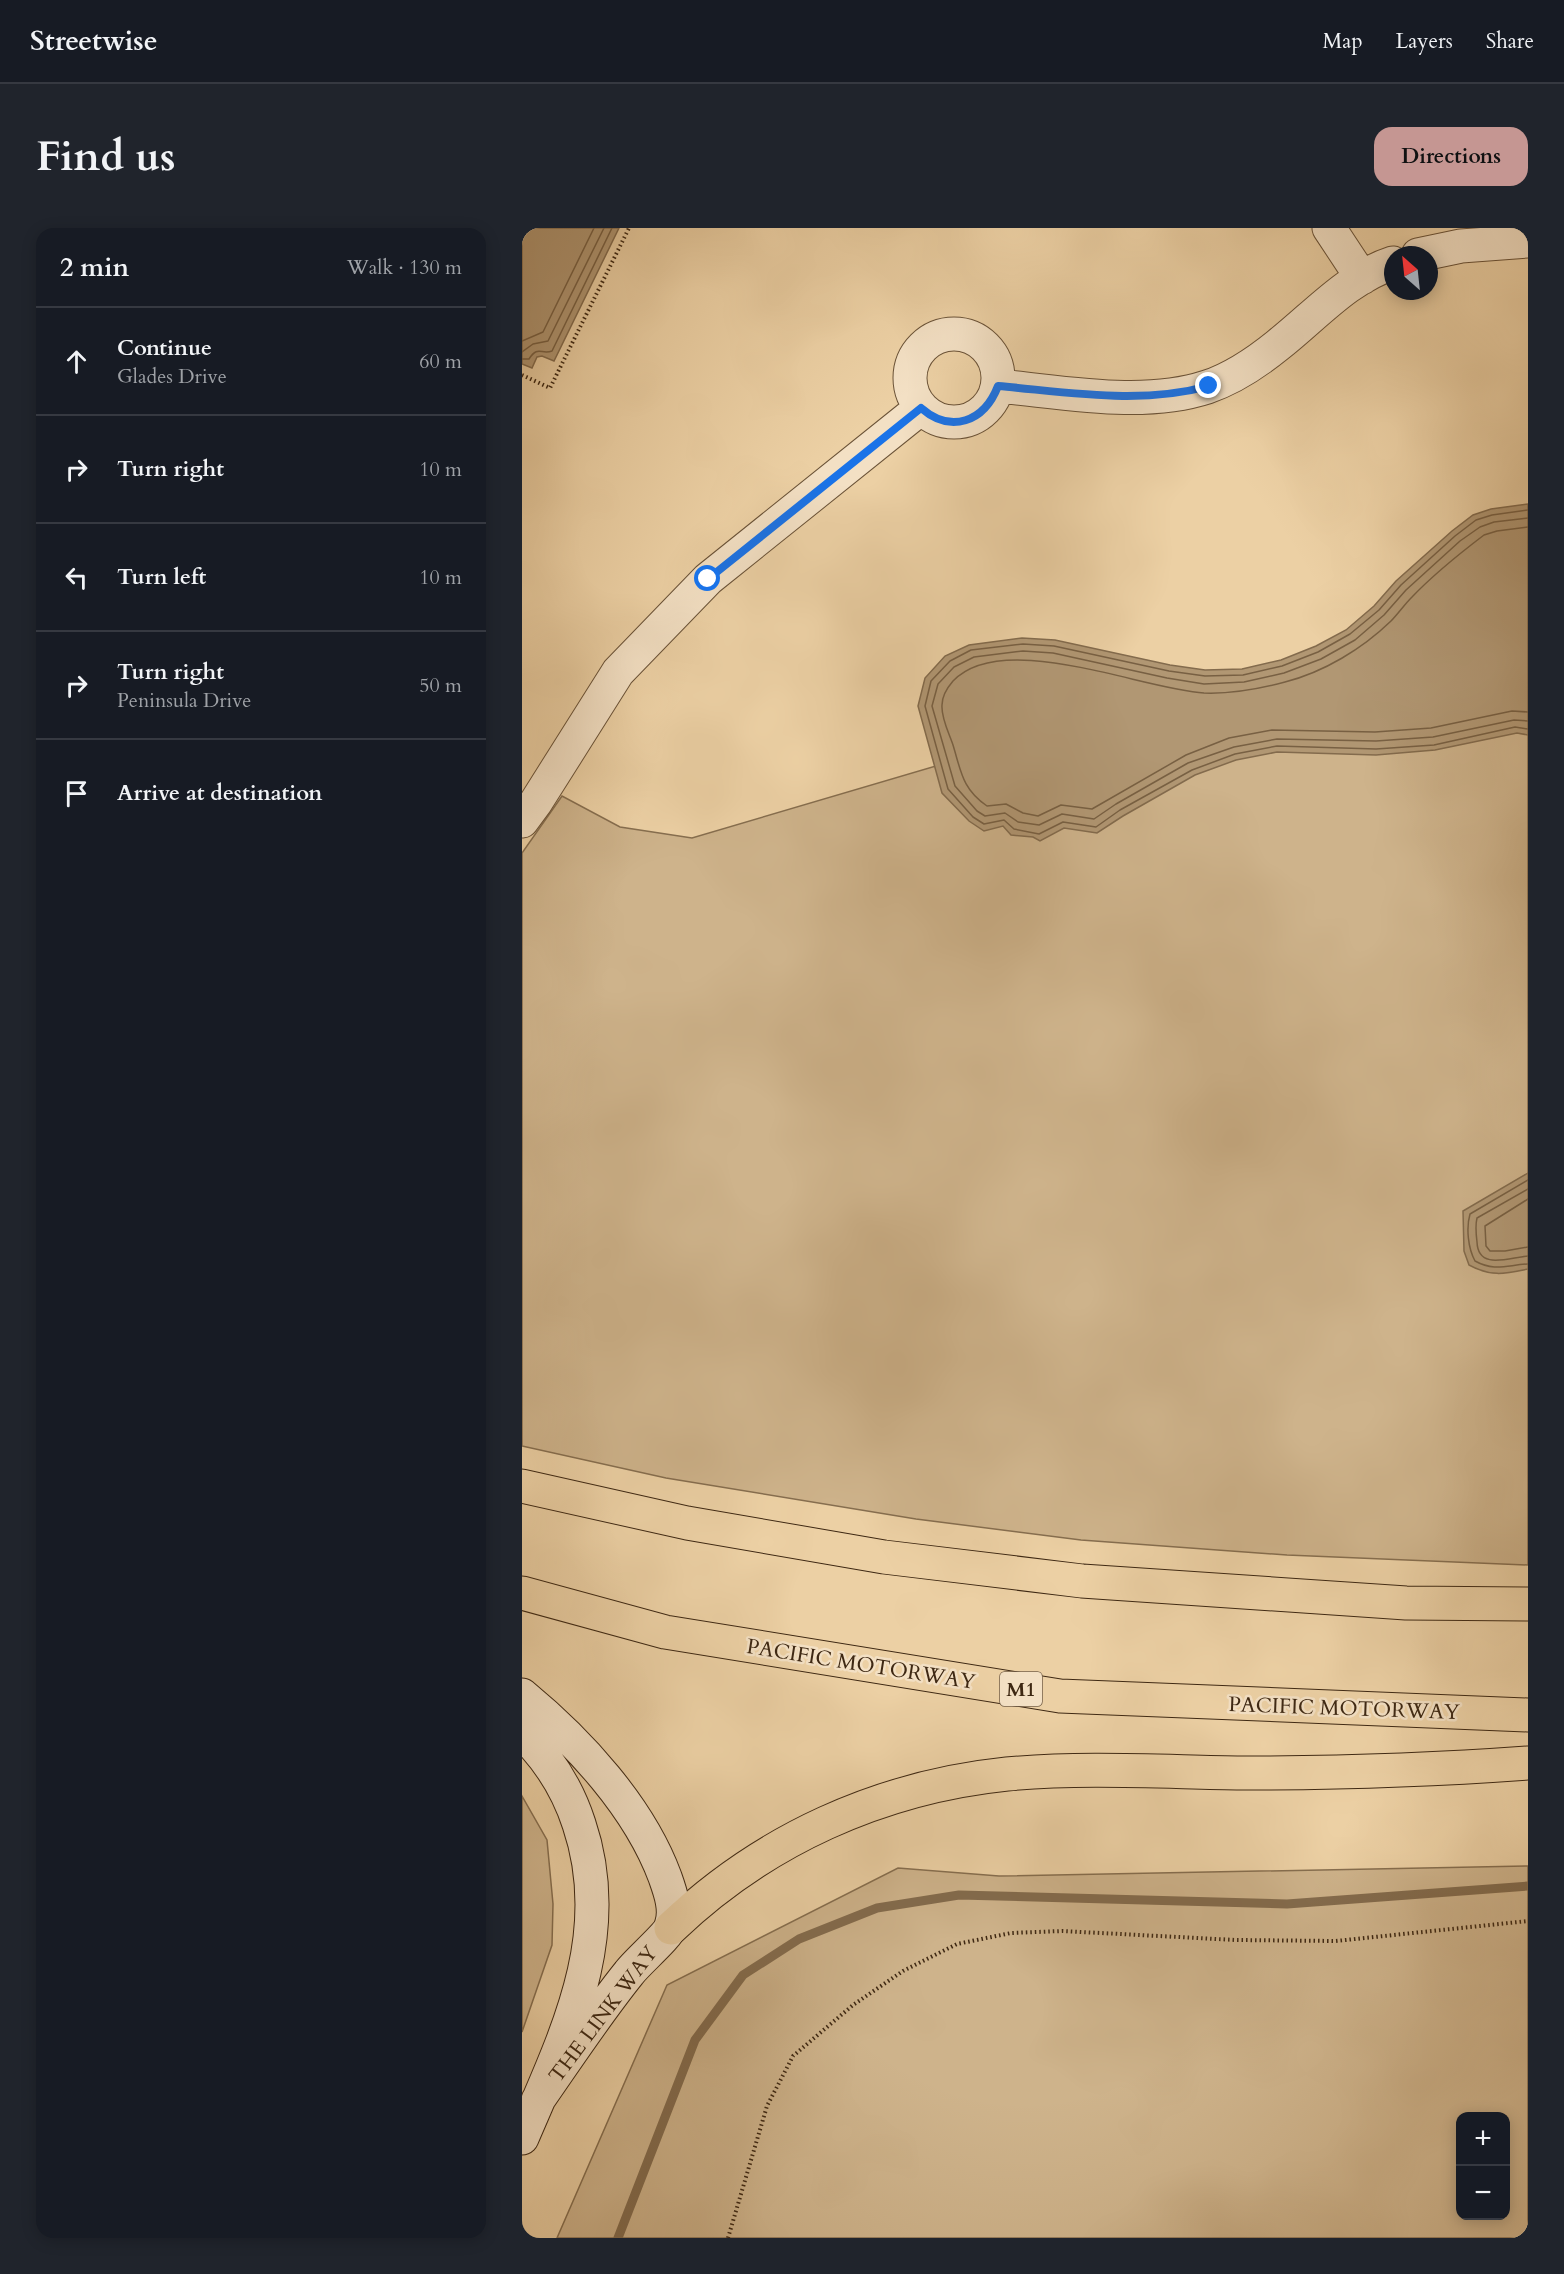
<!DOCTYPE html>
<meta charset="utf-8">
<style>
body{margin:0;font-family:Cardo,serif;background:#20242c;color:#f1f3f6}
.controls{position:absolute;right:18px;bottom:18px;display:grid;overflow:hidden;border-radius:12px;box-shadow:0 3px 15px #0003}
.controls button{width:54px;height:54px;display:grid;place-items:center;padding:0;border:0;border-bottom:2px solid #363941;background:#171b24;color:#f1f3f6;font:30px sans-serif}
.compass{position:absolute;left:862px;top:18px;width:54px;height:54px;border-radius:50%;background:#171b24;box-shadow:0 3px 15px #0003;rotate:333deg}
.stop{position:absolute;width:18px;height:18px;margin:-14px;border:4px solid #1a73e8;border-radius:50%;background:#fff}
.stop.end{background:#1a73e8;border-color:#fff;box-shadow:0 2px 6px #0008}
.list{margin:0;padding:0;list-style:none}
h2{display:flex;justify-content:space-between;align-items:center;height:78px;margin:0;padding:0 24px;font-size:26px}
h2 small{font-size:20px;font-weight:400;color:#9ea1a6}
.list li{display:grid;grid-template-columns:39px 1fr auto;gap:18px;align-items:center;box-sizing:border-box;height:108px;padding:0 24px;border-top:2px solid #363941}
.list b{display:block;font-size:22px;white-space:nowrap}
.list p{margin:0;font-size:20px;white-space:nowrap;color:#9ea1a6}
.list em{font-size:20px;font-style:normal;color:#9ea1a6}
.icon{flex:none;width:33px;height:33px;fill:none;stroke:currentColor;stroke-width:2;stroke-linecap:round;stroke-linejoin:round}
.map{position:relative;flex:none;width:1006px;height:2010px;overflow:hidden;border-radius:18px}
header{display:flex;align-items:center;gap:36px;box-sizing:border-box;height:84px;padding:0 30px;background:#171b24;border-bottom:2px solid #363941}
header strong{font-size:28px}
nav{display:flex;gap:33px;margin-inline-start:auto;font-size:21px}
.intro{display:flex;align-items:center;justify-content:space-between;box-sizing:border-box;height:144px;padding:0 36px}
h1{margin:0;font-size:42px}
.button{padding:15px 27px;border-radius:18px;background:#c59692;color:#111;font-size:21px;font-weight:700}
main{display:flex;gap:36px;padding:0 36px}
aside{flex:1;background:#171b24;border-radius:18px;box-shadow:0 3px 15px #0003}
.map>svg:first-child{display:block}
.green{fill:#ceb38b;stroke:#866e4f;stroke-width:1.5;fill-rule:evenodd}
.water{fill:#b19773;stroke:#836b4d;stroke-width:1.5}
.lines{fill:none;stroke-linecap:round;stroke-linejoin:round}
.shore{stroke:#786043;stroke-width:1.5}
.stream{stroke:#836b4d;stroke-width:9}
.minor-casing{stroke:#6a5237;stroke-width:35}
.secondary-casing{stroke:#3e2813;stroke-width:35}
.motorway-casing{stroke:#3e2813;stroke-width:35}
.path{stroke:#3e2813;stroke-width:4;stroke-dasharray:1.5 3;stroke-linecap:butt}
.minor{stroke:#f3e0c4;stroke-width:33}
.secondary{stroke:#f3e0c4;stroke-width:33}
.motorway{stroke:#ecd0a4;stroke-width:33}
.route{stroke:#1a73e8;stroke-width:8}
.labels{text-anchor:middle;stroke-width:5;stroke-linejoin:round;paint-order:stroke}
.shield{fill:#f3e0c4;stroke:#745f48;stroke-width:1.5}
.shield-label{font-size:20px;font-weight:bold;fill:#3e2813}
.street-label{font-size:21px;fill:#3e2813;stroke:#f3e0c4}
</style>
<header>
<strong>Streetwise</strong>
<nav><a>Map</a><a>Layers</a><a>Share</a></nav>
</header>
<div class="intro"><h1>Find us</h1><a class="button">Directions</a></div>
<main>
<aside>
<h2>2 min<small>Walk · 130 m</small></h2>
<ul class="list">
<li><svg class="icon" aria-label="ahead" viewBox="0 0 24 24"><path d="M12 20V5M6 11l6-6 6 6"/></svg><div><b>Continue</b><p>Glades Drive</p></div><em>60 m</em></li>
<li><svg class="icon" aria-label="right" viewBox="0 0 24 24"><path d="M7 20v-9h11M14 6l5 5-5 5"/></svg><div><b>Turn right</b></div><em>10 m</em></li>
<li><svg class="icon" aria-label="left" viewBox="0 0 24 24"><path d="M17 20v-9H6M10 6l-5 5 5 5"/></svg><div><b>Turn left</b></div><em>10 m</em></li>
<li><svg class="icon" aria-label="right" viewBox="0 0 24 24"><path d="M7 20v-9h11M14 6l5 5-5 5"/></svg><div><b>Turn right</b><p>Peninsula Drive</p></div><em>50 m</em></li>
<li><svg class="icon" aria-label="arrive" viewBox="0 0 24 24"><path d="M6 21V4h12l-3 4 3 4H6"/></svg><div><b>Arrive at destination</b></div></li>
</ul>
</aside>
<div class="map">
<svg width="1006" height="2010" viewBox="0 0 1006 2010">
<rect width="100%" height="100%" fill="#ecd0a4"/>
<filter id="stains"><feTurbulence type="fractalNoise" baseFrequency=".00333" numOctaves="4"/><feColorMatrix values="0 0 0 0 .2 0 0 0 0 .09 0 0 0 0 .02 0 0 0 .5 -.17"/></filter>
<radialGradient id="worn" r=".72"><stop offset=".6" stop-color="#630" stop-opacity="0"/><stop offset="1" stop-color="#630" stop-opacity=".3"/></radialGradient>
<path class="green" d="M1006 420V1337L765 1327 559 1312 394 1291 144 1250 0 1218V625L40 568 98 599 170 610 441 530Z
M0 1568 25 1612 31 1676 30 1717 0 1804Z
M1006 1638V2010H35L145 1757 376 1640 477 1648ZM984 1888V1988H939V1888Z"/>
<path class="water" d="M0 0H97L32 133 20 128 15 129 10 140 0 136Z
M1006 276V507L995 505 913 522 854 527 755 524 714 532 673 547 601 588 575 605 542 600 518 613 511 609 489 607 481 598 462 603 447 593 420 565 396 478 403 450 423 428 447 417 500 410 533 412 648 437 683 442 720 441 759 432 794 418 824 402 852 378 874 353 930 303 951 287 969 281Z
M1006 945V1041C982 1046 969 1049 947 1037L942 1023 941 983Z"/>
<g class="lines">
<path class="shore" d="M0 113 21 104 72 0
M0 124 11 116 26 113 82 0
M0 131H7C16 117 19 127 30 123L90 0
M1006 282 970 287 954 292 933 308 879 357 857 382 828 406 796 424 760 438 721 447 683 448 647 443 532 418 501 416 449 422 428 433 409 453 403 478 426 561 451 589 462 596 482 592 492 601 517 606 541 594 574 599 598 582 670 542 713 526 755 518 854 521 912 517 993 499 1006 501
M1006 290 972 294 958 299 938 313 884 362 862 387 833 412 799 431 762 445 722 454 682 456 645 450 531 425 501 423 452 429 432 439 416 456 410 478 433 558 455 583 463 588 483 585 496 594 517 597 540 586 572 591 594 576 666 535 712 519 755 511 854 513 911 509 992 492 1006 493
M1006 299 975 303 962 307C937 326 911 347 890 369 882 377 876 386 869 393 840 421 802 444 763 454 737 461 709 466 682 465 619 461 480 401 431 453 425 460 420 468 420 477 419 490 427 505 431 517 439 543 440 561 465 578L484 576 501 585 516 588 539 577 570 581 664 527 707 510 750 502 853 504 909 500 990 483 1006 484
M1006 952 948 986C944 1000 946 1020 953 1033 973 1044 985 1037 1006 1036
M1006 961 955 990C953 998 954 1006 955 1014 956 1043 988 1029 1006 1028
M1006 971 963 998 964 1018 968 1023H983L1006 1019"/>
<path class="stream" d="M96 2010 173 1812 221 1747 277 1711 355 1680 437 1667 765 1676 1006 1658"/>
<defs>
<path id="minor" d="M807 0 840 50
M896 27 939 18 1006 13
M388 150a44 44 0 1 1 88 0a44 44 0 1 1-88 0Z
M476 158C542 164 621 180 685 159 712 150 735 134 756 117 793 88 825 50 871 35
M0 593 14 574 96 444 186 351 399 180"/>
<path id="secondary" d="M0 1467C57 1514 117 1579 143 1649 148 1663 155 1682 149 1698 146 1708 115 1734 107 1745 74 1786 46 1829 16 1872
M0 1505C26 1530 46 1562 57 1596 95 1708 43 1809 0 1910"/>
<path id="motorway" d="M0 1258 165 1295 362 1329 560 1353 884 1375 1006 1376
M0 1365 143 1404 538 1468 1006 1487
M149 1700C241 1612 358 1559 485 1546 563 1539 642 1544 720 1545 816 1545 911 1542 1006 1535"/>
</defs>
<use href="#minor" class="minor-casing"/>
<use href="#secondary" class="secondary-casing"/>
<use href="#motorway" class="motorway-casing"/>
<path class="path" d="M0 147 28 160 107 0
M206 2010 245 1878 271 1828 331 1777 381 1743 435 1716 489 1705 540 1703 714 1712 814 1713 1006 1693"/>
<use href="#minor" class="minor"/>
<use href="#secondary" class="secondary"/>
<use href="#motorway" class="motorway"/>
</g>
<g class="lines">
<path class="route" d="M186 351 399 180C429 206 462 194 476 158 546 164 618 177 687 158"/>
</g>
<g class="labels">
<rect class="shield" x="478" y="1444" width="42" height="34" rx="4.5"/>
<g class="shield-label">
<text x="499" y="1468">M1</text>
</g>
<g class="street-label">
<text transform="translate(339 1436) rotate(9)" y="7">PACIFIC MOTORWAY</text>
<text transform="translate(822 1480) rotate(2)" y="7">PACIFIC MOTORWAY</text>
<text transform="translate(81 1786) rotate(-53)" y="7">THE LINK WAY</text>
</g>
</g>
<rect width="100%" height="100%" filter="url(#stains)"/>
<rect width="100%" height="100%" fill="url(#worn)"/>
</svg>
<div class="controls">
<button>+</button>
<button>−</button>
</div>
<svg class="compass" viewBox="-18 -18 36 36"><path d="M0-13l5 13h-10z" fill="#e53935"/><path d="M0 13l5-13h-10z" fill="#9ea1a6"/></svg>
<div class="stop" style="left:186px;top:351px"></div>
<div class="stop end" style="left:687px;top:158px"></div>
</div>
</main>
